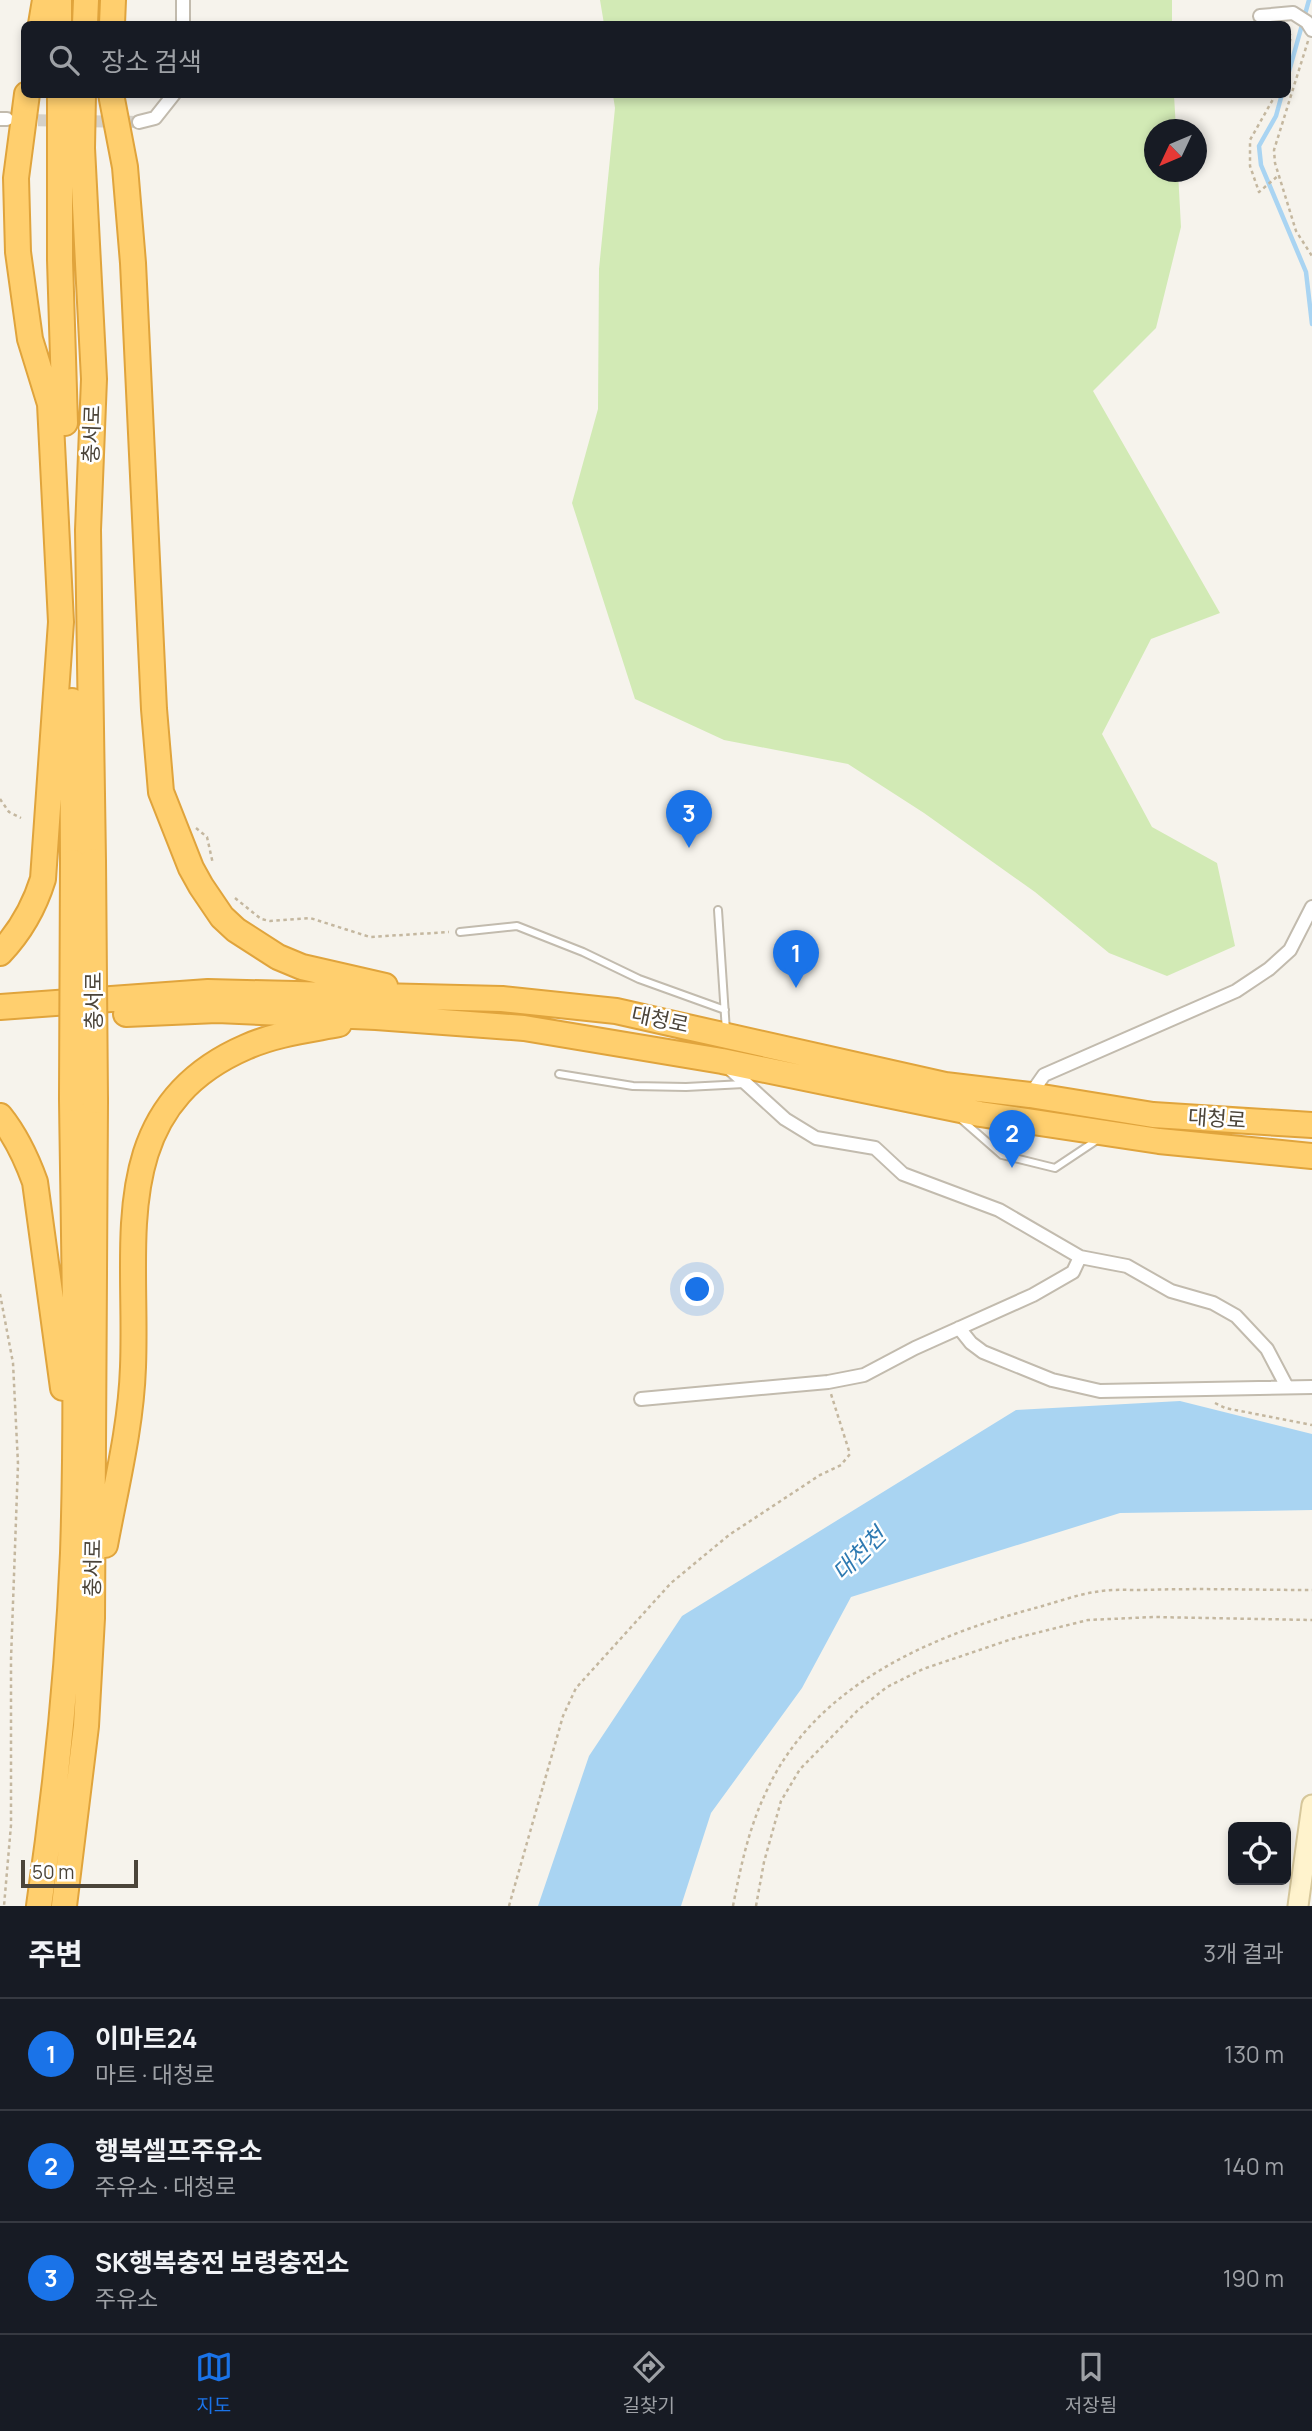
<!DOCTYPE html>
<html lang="ko">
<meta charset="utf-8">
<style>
body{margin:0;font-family:Manrope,"Noto Sans KR",sans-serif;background:#20242c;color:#f1f3f6}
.controls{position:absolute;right:21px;bottom:21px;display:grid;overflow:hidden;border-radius:10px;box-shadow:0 4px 10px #0003}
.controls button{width:63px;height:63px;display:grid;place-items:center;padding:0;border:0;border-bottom:2px solid #363941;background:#171b24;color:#f1f3f6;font:35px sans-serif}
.compass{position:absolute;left:1144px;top:119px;width:63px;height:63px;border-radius:50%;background:#171b24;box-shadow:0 4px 10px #0003;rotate:226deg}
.scale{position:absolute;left:21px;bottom:18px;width:117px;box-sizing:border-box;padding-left:7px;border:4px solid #4b4439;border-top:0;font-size:19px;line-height:24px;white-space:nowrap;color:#4b4439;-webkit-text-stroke:5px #fff;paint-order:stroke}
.you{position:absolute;left:698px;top:1290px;width:24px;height:24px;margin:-18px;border:5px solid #fff;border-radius:50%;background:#1a73e8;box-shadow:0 0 0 10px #1a73e833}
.badge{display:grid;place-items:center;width:46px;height:46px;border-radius:50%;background:#1a73e8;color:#fff;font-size:23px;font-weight:700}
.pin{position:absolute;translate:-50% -58px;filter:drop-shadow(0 2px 4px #0008)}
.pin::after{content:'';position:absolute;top:37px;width:24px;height:21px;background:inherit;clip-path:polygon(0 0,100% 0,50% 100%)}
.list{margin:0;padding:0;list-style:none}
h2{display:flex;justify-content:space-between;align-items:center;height:91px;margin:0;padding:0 28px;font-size:30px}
h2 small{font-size:23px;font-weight:400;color:#9ea1a6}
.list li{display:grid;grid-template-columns:46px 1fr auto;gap:21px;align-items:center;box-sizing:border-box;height:112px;padding:0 28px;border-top:2px solid #363941}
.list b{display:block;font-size:26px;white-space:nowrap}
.list p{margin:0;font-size:23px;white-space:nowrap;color:#9ea1a6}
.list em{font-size:23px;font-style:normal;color:#9ea1a6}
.icon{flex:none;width:38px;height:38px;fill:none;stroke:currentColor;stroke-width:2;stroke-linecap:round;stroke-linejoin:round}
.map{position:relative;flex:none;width:1312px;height:1906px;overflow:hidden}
.search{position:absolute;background:#171b24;box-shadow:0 4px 10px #0003;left:21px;right:21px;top:21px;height:77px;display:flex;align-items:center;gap:18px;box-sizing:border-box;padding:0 24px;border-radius:10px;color:#9ea1a6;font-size:26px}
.sheet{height:427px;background:#171b24}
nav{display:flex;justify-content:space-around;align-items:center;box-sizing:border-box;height:98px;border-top:2px solid #363941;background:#171b24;font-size:19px;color:#9ea1a6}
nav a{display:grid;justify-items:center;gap:4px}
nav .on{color:#1a73e8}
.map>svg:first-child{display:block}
.green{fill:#d2eab5}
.water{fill:#a9d4f2}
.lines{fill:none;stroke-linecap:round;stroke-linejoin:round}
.stream{stroke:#a9d4f2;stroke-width:4.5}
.street-tunnel{stroke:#d4d0c8;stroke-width:12;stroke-dasharray:12 6;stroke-linecap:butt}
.lane-casing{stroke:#c2bbae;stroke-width:10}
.street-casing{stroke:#c2bbae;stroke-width:16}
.secondary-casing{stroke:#d6c79b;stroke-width:23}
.highway-casing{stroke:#e0a43c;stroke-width:28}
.path{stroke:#c4b79f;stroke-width:2.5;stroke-dasharray:3.5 3.5;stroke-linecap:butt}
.lane{stroke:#fff;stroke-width:6}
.street{stroke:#fff;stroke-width:12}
.secondary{stroke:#fff3cd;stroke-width:19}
.highway{stroke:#ffcf6e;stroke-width:24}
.highway-bridge-casing{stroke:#e0a43c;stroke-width:28;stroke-linecap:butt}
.highway-bridge{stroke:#ffcf6e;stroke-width:24}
.labels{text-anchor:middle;stroke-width:5;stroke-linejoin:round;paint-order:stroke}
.street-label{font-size:21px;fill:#4b4439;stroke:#fff}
.water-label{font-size:23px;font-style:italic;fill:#2e7ab2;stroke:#fff}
</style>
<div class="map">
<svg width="1312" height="1906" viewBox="0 0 1312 1906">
<rect width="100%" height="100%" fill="#f6f3ec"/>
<path class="green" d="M600 0H1172V24H604Z
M613 95H1174L1176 129 1154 130V172H1178L1181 227 1156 328 1093 391 1220 613 1151 639 1102 734 1152 827 1217 863 1235 946 1167 976 1109 953 1035 892 924 813 848 764 724 740 635 699 572 503 598 409 599 269 615 108Z"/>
<path class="water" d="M1180 1401 1312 1434V1510L1120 1513 851 1597 802 1688 711 1813 681 1906H538L589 1756 682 1616 1016 1410Z"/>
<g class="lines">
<path class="stream" d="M1288 75 1309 0
M1282 94 1276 116 1259 146 1261 165 1306 272 1312 324"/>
<path class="street-tunnel" d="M20 120 139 122"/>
<defs>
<path id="lane" d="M718 910 726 1031
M460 932 517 926 583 952 639 979 725 1010
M559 1074 633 1086 686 1087 744 1084
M962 1120 1002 1155 1055 1168 1097 1140"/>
<path id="street" d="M183 0V24
M1260 16 1293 13 1307 22 1312 30
M0 119H7
M139 122 155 118 174 94
M728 1067 785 1119 816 1138 875 1148 903 1174 999 1210 1080 1257 1127 1266 1171 1291 1213 1303 1236 1316 1267 1349 1287 1387
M1030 1095 1044 1075 1236 991 1269 969 1290 950 1312 907
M959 1328 971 1343 983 1352 1052 1380 1100 1391 1312 1387
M641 1399 828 1382 864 1375 915 1348 1033 1295 1073 1272 1080 1257"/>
<path id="secondary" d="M1298 1906 1312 1805"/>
<path id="highway" d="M59 0V24
M41 24 45 0
M85 24 86 0
M112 24 113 0
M60 94V260L65 423
M83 94 82 148 94 379 88 530 93 861
M111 94 125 167 133 263 154 709 161 792 191 868 201 886 222 917 236 930 278 957 302 967 385 986
M72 701 73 862
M0 953C21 931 34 908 43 879L61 622 50 404 30 339 18 252 16 178 27 94
M0 1007 208 992 502 999 616 1011 945 1085 1030 1095 1153 1115 1312 1125
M126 1014 217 1010 376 1017 524 1028 722 1061 980 1114 1159 1141 1312 1156
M0 1116C16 1136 26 1157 35 1182L63 1388
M105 1545C116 1486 131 1427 133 1367 138 1243 105 1108 246 1047 275 1034 308 1030 339 1024
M39 1906C56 1789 68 1671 73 1553 78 1402 74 1250 72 1099
M64 1906 86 1726 92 1618 95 1101"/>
</defs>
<use href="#lane" class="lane-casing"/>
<use href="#street" class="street-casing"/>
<use href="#secondary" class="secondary-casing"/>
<use href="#highway" class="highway-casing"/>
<path class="path" d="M1308 41 1274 150 1275 163 1296 231 1312 256
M1288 49 1291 37 1288 29
M1276 94 1250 140V166L1259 192 1279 175
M0 799 9 812 21 818
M196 828 207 837 213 864
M235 898 261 919 270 921 310 918 370 937 449 932
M0 1294 13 1363 18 1464 11 1659V1825L4 1906
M1215 1403 1225 1408 1312 1425
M509 1906 563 1716 576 1688 671 1583 729 1535 820 1475 841 1465 850 1454 831 1394
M733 1906C741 1865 749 1827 767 1790 816 1684 933 1635 1039 1607 1057 1602 1076 1595 1095 1592 1110 1589 1127 1590 1143 1590 1199 1588 1256 1590 1312 1590
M756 1906 764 1862 781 1801 800 1769 858 1710 887 1687 923 1669 1012 1639 1088 1620 1154 1617 1312 1620"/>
<use href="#lane" class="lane"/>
<use href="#street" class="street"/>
<use href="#secondary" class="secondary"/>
<use href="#highway" class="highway"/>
<defs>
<path id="highway-bridge" d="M93 861 95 1101
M72 1099 73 862"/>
</defs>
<use href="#highway-bridge" class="highway-bridge-casing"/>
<use href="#highway-bridge" class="highway-bridge"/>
</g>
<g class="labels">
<g class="street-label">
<text transform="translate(92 434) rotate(-88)" y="7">충서로</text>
<text transform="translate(94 1001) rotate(-90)" y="7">충서로</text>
<text transform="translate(660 1020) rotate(12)" y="7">대청로</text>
<text transform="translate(1217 1119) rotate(4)" y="7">대청로</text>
<text transform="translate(93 1568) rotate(-89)" y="7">충서로</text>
</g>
<g class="water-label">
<text transform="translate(859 1554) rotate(-45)" y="8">대천천</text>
</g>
</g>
</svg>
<div class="controls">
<button><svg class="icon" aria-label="locate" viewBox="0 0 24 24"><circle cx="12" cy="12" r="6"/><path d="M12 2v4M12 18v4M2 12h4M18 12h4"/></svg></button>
</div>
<svg class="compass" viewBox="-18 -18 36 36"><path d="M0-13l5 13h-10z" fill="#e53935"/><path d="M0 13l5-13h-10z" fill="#9ea1a6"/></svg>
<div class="scale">50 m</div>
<div class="you"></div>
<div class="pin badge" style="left:796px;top:988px">1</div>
<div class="pin badge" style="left:1012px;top:1168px">2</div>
<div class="pin badge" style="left:689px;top:848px">3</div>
<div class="search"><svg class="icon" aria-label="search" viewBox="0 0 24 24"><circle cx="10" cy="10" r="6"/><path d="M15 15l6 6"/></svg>장소 검색</div>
</div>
<section class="sheet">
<h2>주변<small>3개 결과</small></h2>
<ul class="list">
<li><span class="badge">1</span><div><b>이마트24</b><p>마트 · 대청로</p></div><em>130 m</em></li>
<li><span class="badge">2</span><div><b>행복셀프주유소</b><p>주유소 · 대청로</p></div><em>140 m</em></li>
<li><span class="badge">3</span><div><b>SK행복충전 보령충전소</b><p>주유소</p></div><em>190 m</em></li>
</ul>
</section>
<nav>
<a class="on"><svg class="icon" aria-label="map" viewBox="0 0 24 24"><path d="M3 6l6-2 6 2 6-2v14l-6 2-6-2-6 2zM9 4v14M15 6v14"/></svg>지도</a>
<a><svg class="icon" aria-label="directions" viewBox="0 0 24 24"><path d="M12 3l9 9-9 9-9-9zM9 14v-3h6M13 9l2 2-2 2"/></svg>길찾기</a>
<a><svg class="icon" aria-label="saved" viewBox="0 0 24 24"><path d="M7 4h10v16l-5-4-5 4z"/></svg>저장됨</a>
</nav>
